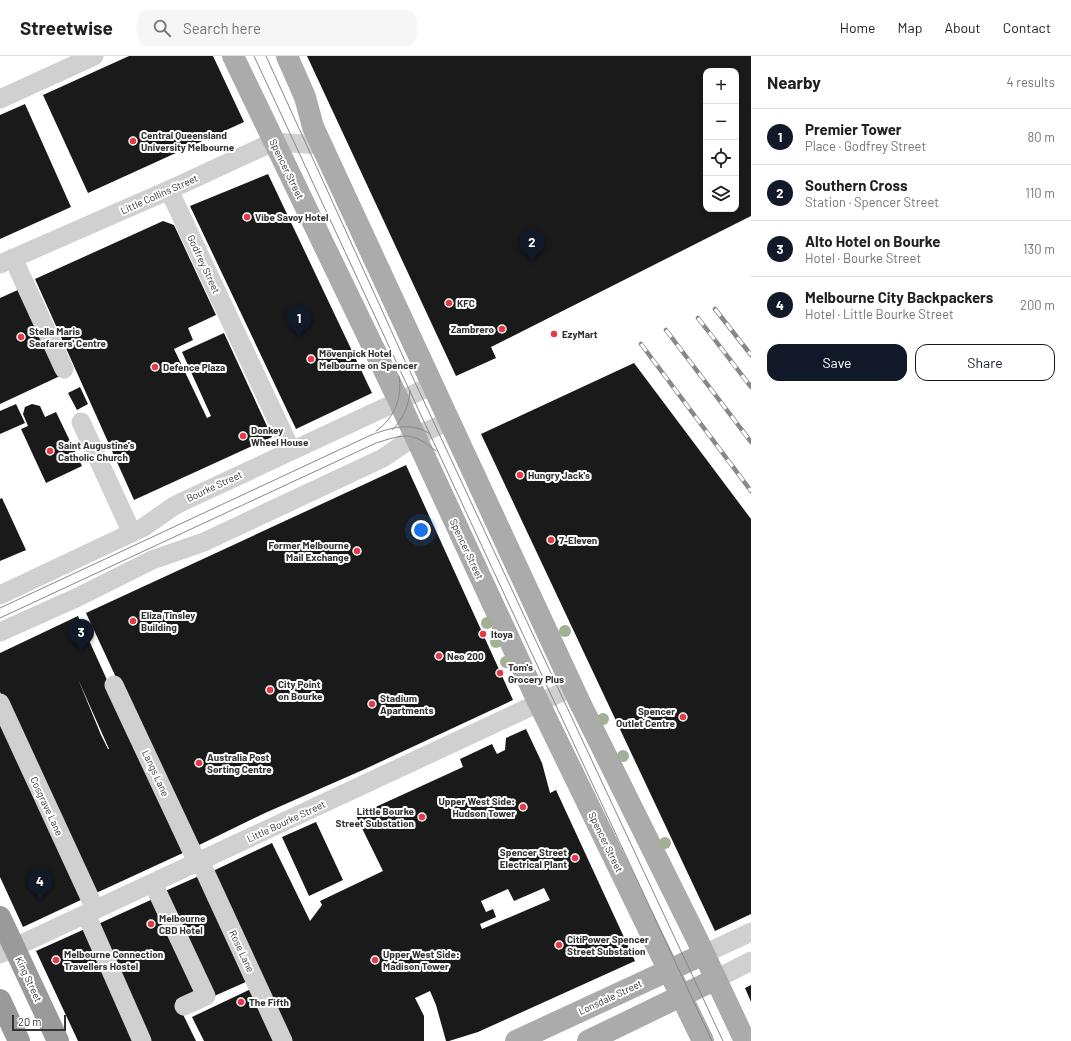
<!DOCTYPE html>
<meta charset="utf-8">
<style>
body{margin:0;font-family:Barlow,sans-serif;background:#f6f6f6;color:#202124}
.controls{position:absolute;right:12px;top:12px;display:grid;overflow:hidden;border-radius:8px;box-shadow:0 2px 6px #0003}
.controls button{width:36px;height:36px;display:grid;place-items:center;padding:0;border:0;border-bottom:1px solid #e0e0e0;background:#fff;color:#202124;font:20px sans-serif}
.scale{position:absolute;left:12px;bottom:10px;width:54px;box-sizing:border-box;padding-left:4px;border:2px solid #333;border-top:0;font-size:11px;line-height:14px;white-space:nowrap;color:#333;-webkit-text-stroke:3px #fff;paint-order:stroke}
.you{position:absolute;left:421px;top:474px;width:14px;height:14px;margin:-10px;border:3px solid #fff;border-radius:50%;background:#1a73e8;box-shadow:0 0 0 6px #1a73e833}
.badge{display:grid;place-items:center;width:26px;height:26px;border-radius:50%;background:#111827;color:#fff;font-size:13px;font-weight:700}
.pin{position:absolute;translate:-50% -33px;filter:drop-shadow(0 1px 2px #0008)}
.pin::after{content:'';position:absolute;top:21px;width:14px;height:12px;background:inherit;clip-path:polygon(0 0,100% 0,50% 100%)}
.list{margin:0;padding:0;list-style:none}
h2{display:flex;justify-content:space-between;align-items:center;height:52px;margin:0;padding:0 16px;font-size:17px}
h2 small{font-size:13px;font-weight:400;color:#757577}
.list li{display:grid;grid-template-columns:26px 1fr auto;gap:12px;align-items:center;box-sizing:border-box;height:56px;padding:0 16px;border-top:1px solid #e0e0e0}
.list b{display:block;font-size:15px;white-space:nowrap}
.list p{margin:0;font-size:13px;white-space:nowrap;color:#757577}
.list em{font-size:13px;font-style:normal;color:#757577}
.actions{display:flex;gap:8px;padding:12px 16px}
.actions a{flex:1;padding:9px 0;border:1px solid #111827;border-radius:12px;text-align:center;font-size:14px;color:#111827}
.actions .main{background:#111827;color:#fff}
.icon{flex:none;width:22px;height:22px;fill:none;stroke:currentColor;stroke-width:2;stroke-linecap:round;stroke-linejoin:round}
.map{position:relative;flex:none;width:751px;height:985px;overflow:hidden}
header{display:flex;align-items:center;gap:24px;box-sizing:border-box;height:56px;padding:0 20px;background:#fff;border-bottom:1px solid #e0e0e0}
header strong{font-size:19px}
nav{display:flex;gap:22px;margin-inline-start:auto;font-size:14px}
.search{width:280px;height:36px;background:#f6f6f6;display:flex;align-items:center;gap:10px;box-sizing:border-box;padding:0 14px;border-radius:12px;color:#757577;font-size:15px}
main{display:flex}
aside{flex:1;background:#fff}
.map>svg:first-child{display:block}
.building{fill:#1a1a1a;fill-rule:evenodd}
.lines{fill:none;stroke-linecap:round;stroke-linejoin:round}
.minor{stroke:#d0d0d0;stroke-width:19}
.major{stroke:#ababab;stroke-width:22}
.highway{stroke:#9a9a9a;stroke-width:22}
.tram{stroke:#888;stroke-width:1}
.rail-casing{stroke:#888;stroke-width:4.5}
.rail{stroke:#fff;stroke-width:3;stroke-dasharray:9;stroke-linecap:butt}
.tree{fill:#a2b095}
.poi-dot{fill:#e63946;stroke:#fff;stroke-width:1.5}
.labels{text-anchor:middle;stroke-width:4;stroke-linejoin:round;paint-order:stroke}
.poi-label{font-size:10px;font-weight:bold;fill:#333;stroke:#fff;text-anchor:start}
.street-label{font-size:10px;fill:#333;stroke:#fff}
</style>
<header>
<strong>Streetwise</strong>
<div class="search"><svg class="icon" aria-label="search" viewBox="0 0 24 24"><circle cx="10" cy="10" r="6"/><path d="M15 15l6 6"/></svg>Search here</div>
<nav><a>Home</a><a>Map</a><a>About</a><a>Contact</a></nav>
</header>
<main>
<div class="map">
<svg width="751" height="985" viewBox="0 0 751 985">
<rect width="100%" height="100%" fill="#fff"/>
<path class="building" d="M129 0H213L244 66 88 137 43 39Z
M307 0H751V160L491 291 496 302 456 320ZM706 15H736V153H706Z
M25 48 71 151 0 183V59Z
M268 118 372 337 296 373 190 150Z
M163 165 174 169 216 259 188 272 193 284 174 293 207 362 211 360 182 296 224 277 272 381 134 444 35 223Z
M20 233 60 320 0 348V242Z
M634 307 751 463V858L715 875 481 378Z
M80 331 88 348 77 354 68 337Z
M16 348 25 367 0 378V355Z
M32 348 40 350 45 361 56 356 82 410 46 427 21 373 28 370 23 358 25 351Z
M406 409 513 644 365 713 265 757 195 791 86 557Z
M2 442 26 494 0 505V443Z
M78 560 185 796 94 838 0 636V597ZM78 623 109 693H108L101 679Z
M0 665 83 843 23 871 0 821Z
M526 673 542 707 550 737 556 734 635 905 478 976 449 985H446L436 949 430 935 415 942 424 960V985H292L213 815 272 787 310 865 322 849 320 845 383 815 356 760 463 711 460 703 492 688 497 698 505 694 506 682ZM544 832 550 844 482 873 480 868 496 861 493 853 486 856 481 845 508 833 514 845Z
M316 766 343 824 309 840 282 781Z
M199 820 248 925 212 941 163 836Z
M155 842 198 934 176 944 196 985H149L96 869Z
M85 873 137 985H78L36 895Z
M751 929V946L745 932Z
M253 932 276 985H204L192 961Z"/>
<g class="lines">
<path class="minor" d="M0 43 94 0
M169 134 291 394
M13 202 64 313
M0 208 169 134 273 86 322 89
M81 366 132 477
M0 539 144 471 174 450 184 445 433 329
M0 576 76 542 152 504 204 486 383 402 415 380 450 365
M114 629 197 806
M0 647 95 853
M200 805 283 985
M153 827 206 940 184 950
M86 858 142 985
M0 898 573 631
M704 898 751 876
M716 923 751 905"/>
<path class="major" d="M233 0 399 345 534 637 703 985
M287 0 305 41 313 71 580 647 696 881 745 985
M516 985 704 898
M588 985 716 923"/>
<path class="highway" d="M0 861 58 985
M0 944 19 985"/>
<path class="tram" d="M254 0 712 985
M266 0 406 307 723 985
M392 374C403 364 409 349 410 335
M376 375C394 363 403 341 399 320
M0 552 371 379C390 372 412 365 430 378
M0 562 376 387C405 378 411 375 436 395"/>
<defs>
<path id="rail" d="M715 253 751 299
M698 262 751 331
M666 274 751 386
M641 288 751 435"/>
</defs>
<use href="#rail" class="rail-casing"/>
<use href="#rail" class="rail"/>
</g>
<g class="tree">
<circle cx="487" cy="567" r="6"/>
<circle cx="565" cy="575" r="6"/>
<circle cx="496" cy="586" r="6"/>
<circle cx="506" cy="606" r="6"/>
<circle cx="603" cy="663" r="6"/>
<circle cx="623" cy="700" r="6"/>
<circle cx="665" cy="787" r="6"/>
</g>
<g class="poi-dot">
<circle cx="133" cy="85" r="4"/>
<circle cx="247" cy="161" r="4"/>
<circle cx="449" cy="247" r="4"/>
<circle cx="502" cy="273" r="4"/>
<circle cx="554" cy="278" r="4"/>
<circle cx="21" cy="281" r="4"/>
<circle cx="311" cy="303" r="4"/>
<circle cx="155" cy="311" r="4"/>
<circle cx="243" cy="380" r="4"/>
<circle cx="50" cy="395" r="4"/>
<circle cx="520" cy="419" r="4"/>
<circle cx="551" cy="484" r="4"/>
<circle cx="357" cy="495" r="4"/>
<circle cx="133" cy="565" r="4"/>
<circle cx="483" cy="578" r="4"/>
<circle cx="439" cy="600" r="4"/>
<circle cx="500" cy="617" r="4"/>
<circle cx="270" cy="634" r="4"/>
<circle cx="372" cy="648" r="4"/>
<circle cx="683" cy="661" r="4"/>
<circle cx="199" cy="707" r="4"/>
<circle cx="523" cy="751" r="4"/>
<circle cx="422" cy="761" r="4"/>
<circle cx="575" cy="802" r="4"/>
<circle cx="151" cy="868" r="4"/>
<circle cx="559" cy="889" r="4"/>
<circle cx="56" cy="904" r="4"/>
<circle cx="375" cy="904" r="4"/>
<circle cx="241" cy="946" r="4"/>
</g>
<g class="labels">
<g class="poi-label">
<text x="141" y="83">Central Queensland<tspan x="141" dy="12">University Melbourne</tspan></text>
<text x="255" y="165">Vibe Savoy Hotel</text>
<text x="457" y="251">KFC</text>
<text x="494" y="277" text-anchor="end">Zambrero</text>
<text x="29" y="279">Stella Maris<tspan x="29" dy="12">Seafarers' Centre</tspan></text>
<text x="562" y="282">EzyMart</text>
<text x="319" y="301">Mövenpick Hotel<tspan x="319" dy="12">Melbourne on Spencer</tspan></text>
<text x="163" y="315">Defence Plaza</text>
<text x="251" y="378">Donkey<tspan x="251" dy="12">Wheel House</tspan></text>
<text x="58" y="393">Saint Augustine's<tspan x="58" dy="12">Catholic Church</tspan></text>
<text x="528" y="423">Hungry Jack's</text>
<text x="559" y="488">7-Eleven</text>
<text x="349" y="493" text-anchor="end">Former Melbourne<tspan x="349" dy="12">Mail Exchange</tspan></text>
<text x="141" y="563">Eliza Tinsley<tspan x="141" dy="12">Building</tspan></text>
<text x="491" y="582">Itoya</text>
<text x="447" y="604">Neo 200</text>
<text x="508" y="615">Tom's<tspan x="508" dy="12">Grocery Plus</tspan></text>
<text x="278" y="632">City Point<tspan x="278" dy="12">on Bourke</tspan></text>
<text x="380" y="646">Stadium<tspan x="380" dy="12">Apartments</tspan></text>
<text x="675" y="659" text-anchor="end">Spencer<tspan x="675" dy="12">Outlet Centre</tspan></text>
<text x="207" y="705">Australia Post<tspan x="207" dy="12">Sorting Centre</tspan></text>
<text x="515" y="749" text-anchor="end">Upper West Side:<tspan x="515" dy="12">Hudson Tower</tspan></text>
<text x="414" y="759" text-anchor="end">Little Bourke<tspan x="414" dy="12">Street Substation</tspan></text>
<text x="567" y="800" text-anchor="end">Spencer Street<tspan x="567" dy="12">Electrical Plant</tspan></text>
<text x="159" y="866">Melbourne<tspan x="159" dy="12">CBD Hotel</tspan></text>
<text x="567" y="887">CitiPower Spencer<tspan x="567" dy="12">Street Substation</tspan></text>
<text x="64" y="902">Melbourne Connection<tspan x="64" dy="12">Travellers Hostel</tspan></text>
<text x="383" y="902">Upper West Side:<tspan x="383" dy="12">Madison Tower</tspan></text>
<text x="249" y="950">The Fifth</text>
</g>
<g class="street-label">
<text transform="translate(287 113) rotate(64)" y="4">Spencer Street</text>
<text transform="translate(159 138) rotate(-24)" y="4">Little Collins Street</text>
<text transform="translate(204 208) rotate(65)" y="4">Godfrey Street</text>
<text transform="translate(214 430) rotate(-25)" y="4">Bourke Street</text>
<text transform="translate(467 493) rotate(65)" y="4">Spencer Street</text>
<text transform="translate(156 717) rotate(65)" y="4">Langs Lane</text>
<text transform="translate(47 750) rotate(65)" y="4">Cosgrave Lane</text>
<text transform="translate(286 765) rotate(-25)" y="4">Little Bourke Street</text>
<text transform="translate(606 786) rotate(64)" y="4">Spencer Street</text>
<text transform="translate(242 895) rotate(65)" y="4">Rose Lane</text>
<text transform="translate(29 923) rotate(65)" y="4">King Street</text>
<text transform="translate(610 941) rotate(-25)" y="4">Lonsdale Street</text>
</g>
</g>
</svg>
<div class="controls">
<button>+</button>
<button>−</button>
<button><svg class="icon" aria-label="locate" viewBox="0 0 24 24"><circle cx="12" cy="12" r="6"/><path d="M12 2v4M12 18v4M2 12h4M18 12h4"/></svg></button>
<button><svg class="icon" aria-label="layers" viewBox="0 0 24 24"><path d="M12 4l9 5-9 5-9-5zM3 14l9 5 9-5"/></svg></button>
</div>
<div class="scale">20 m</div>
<div class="you"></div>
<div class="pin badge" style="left:299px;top:282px">1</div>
<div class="pin badge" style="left:532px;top:206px">2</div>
<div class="pin badge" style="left:81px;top:596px">3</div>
<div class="pin badge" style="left:40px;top:845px">4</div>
</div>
<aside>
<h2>Nearby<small>4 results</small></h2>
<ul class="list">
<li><span class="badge">1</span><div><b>Premier Tower</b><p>Place · Godfrey Street</p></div><em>80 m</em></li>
<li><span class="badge">2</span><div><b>Southern Cross</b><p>Station · Spencer Street</p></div><em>110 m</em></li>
<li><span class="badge">3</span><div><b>Alto Hotel on Bourke</b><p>Hotel · Bourke Street</p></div><em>130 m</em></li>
<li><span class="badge">4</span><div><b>Melbourne City Backpackers</b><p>Hotel · Little Bourke Street</p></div><em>200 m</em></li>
</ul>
<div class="actions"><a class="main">Save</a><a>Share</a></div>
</aside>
</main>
